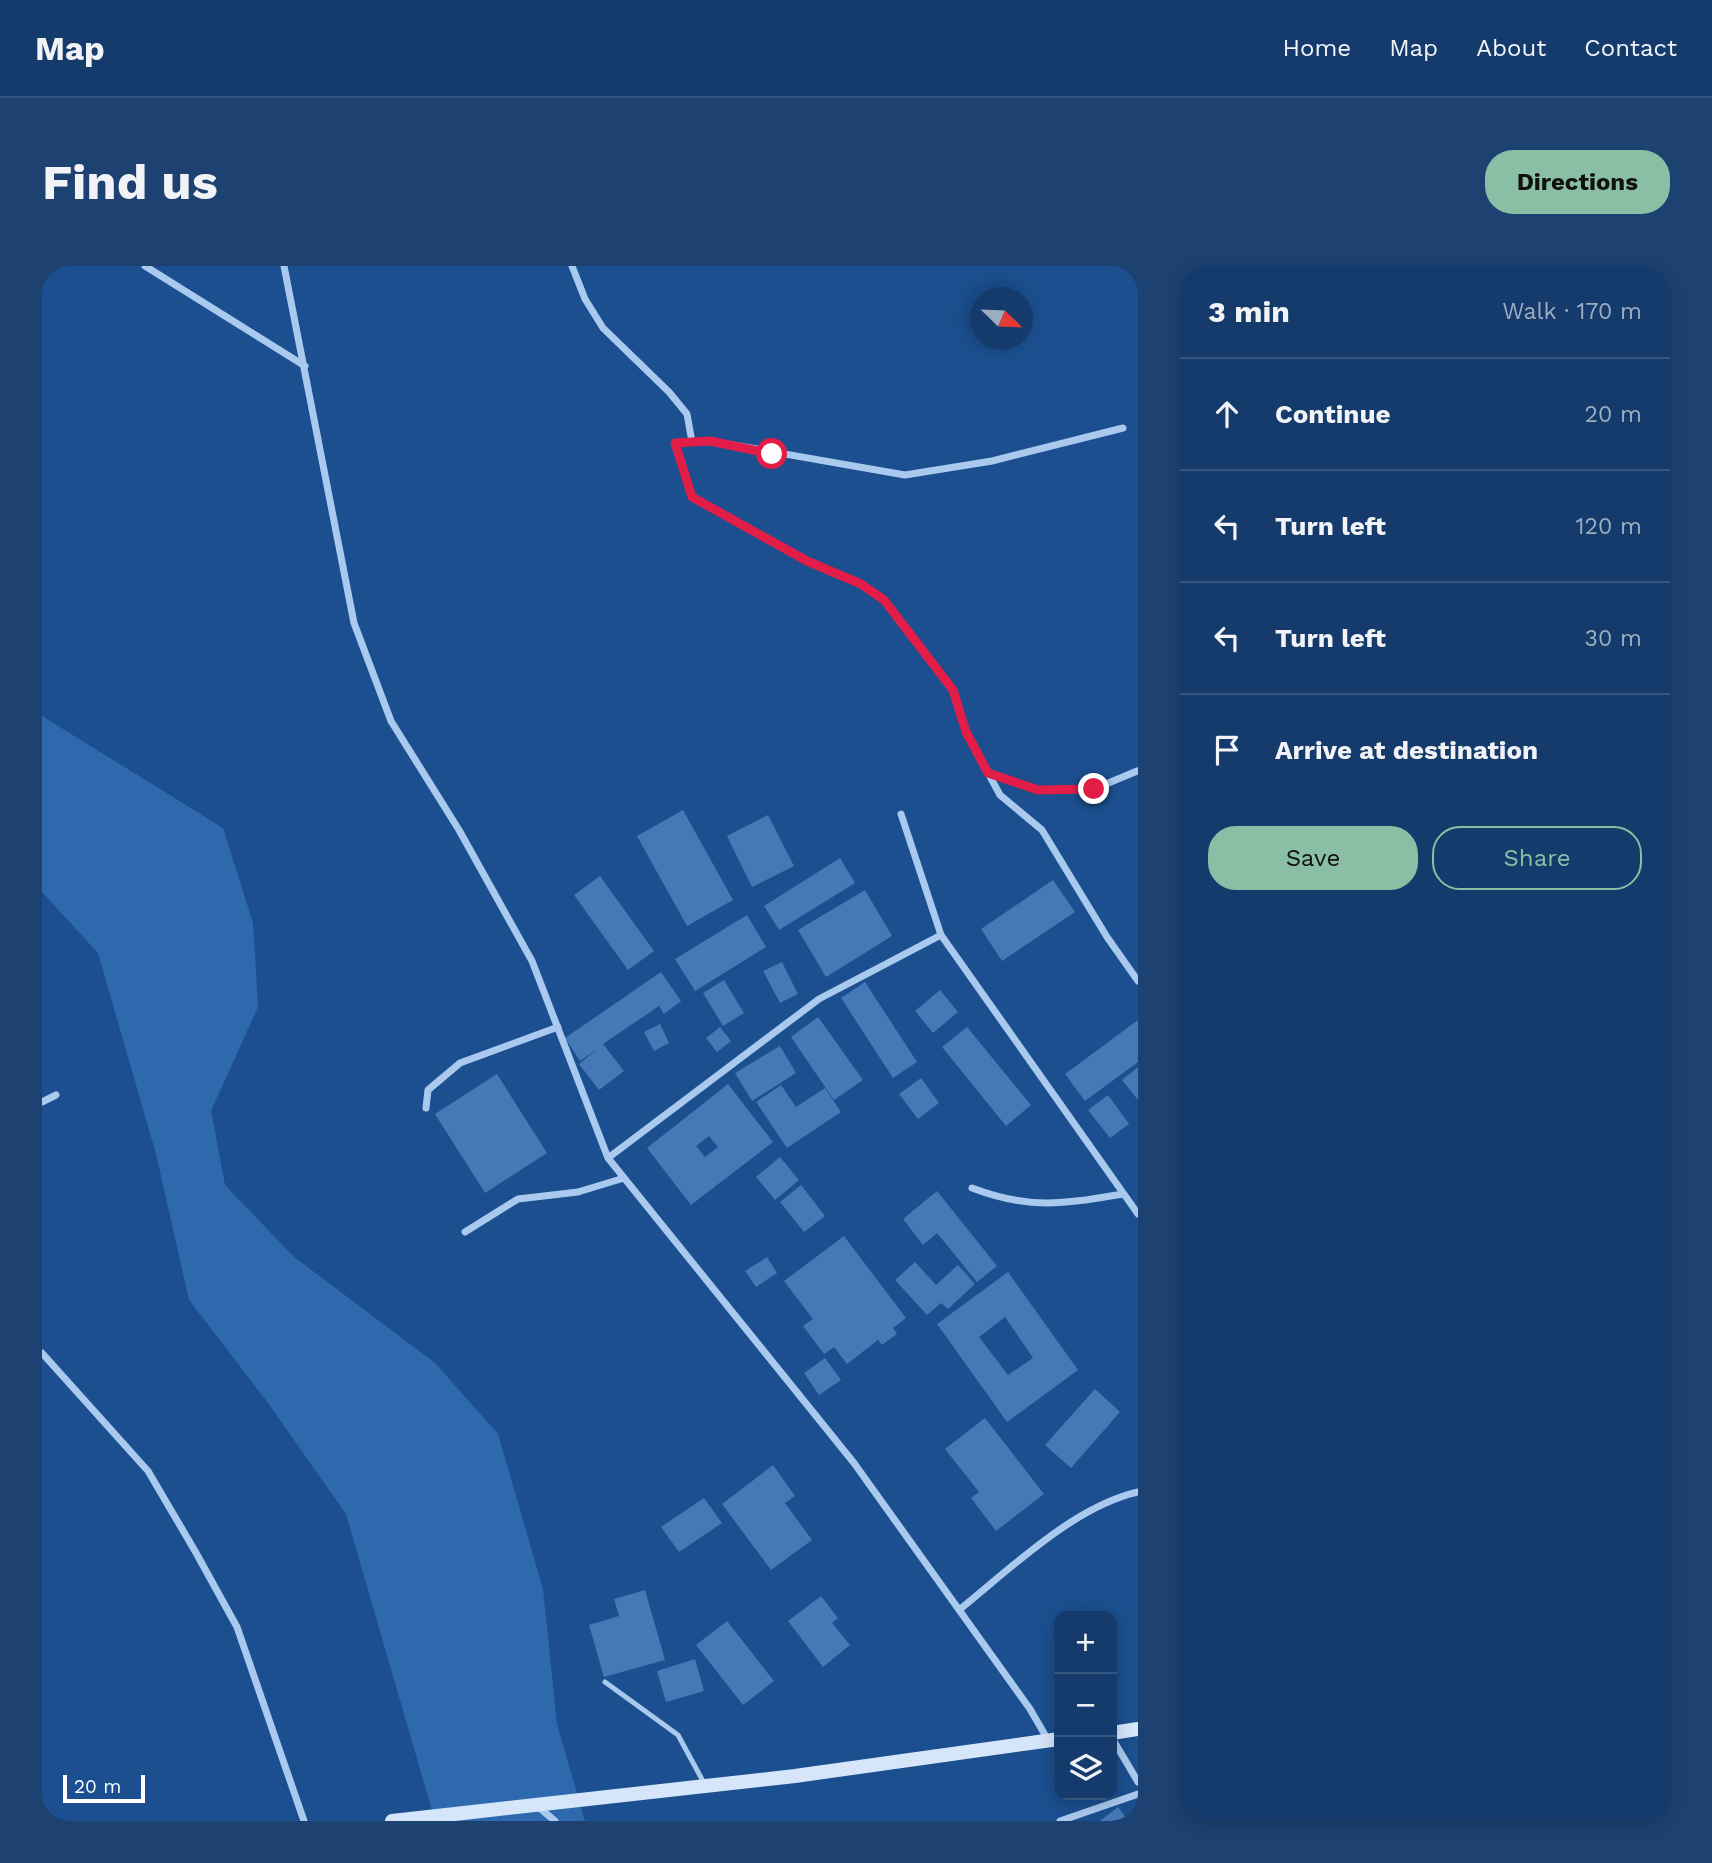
<!DOCTYPE html>
<meta charset="utf-8">
<style>
body{margin:0;font-family:"Work Sans",sans-serif;background:#1d4271;color:#f1f3f6}
.controls{position:absolute;right:21px;bottom:21px;display:grid;overflow:hidden;border-radius:14px;box-shadow:0 4px 18px #0003}
.controls button{width:63px;height:63px;display:grid;place-items:center;padding:0;border:0;border-bottom:2px solid #33557e;background:#143b6b;color:#f1f3f6;font:35px sans-serif}
.compass{position:absolute;left:928px;top:21px;width:63px;height:63px;border-radius:50%;background:#143b6b;box-shadow:0 4px 18px #0003;rotate:113deg}
.scale{position:absolute;left:21px;bottom:18px;width:82px;box-sizing:border-box;padding-left:7px;border:4px solid #fff;border-top:0;font-size:19px;line-height:24px;white-space:nowrap;color:#fff;-webkit-text-stroke:5px #1b4f8f;paint-order:stroke}
.stop{position:absolute;width:21px;height:21px;margin:-16px;border:5px solid #e11d48;border-radius:50%;background:#fff}
.stop.end{background:#e11d48;border-color:#fff;box-shadow:0 2px 7px #0008}
.list{margin:0;padding:0;list-style:none}
h2{display:flex;justify-content:space-between;align-items:center;height:91px;margin:0;padding:0 28px;font-size:30px}
h2 small{font-size:23px;font-weight:400;color:#9dadc1}
.list li{display:grid;grid-template-columns:46px 1fr auto;gap:21px;align-items:center;box-sizing:border-box;height:112px;padding:0 28px;border-top:2px solid #33557e}
.list b{display:block;font-size:26px;white-space:nowrap}
.list em{font-size:23px;font-style:normal;color:#9dadc1}
.actions{display:flex;gap:14px;padding:21px 28px}
.actions a{flex:1;padding:16px 0;border:2px solid #8abfa5;border-radius:28px;text-align:center;font-size:24px;color:#8abfa5}
.actions .main{background:#8abfa5;color:#111}
.icon{flex:none;width:38px;height:38px;fill:none;stroke:currentColor;stroke-width:2;stroke-linecap:round;stroke-linejoin:round}
.map{position:relative;flex:none;width:1096px;height:1555px;overflow:hidden;border-radius:28px}
header{display:flex;align-items:center;gap:42px;box-sizing:border-box;height:98px;padding:0 35px;background:#143b6b;border-bottom:2px solid #33557e}
header strong{font-size:33px}
nav{display:flex;gap:38px;margin-inline-start:auto;font-size:24px}
.intro{display:flex;align-items:center;justify-content:space-between;box-sizing:border-box;height:168px;padding:0 42px}
h1{margin:0;font-size:49px}
.button{padding:18px 32px;border-radius:28px;background:#8abfa5;color:#111;font-size:24px;font-weight:700}
main{display:flex;gap:42px;padding:0 42px}
aside{flex:1;background:#143b6b;border-radius:28px;box-shadow:0 4px 18px #0003}
.map>svg:first-child{display:block}
.green{fill:#2e69ad}
.building{fill:#4478b7;fill-rule:evenodd}
.lines{fill:none;stroke-linecap:round;stroke-linejoin:round}
.service{stroke:#a9c9ee;stroke-width:5}
.minor{stroke:#a9c9ee;stroke-width:7}
.secondary{stroke:#d6e6fa;stroke-width:14}
.route{stroke:#e11d48;stroke-width:9}
</style>
<header>
<strong>Map</strong>
<nav><a>Home</a><a>Map</a><a>About</a><a>Contact</a></nav>
</header>
<div class="intro"><h1>Find us</h1><a class="button">Directions</a></div>
<main>
<div class="map">
<svg width="1096" height="1555" viewBox="0 0 1096 1555">
<rect width="100%" height="100%" fill="#1b4f8f"/>
<path class="green" d="M0 450 181 562 211 657 216 741 169 845 183 919 251 990 393 1097 456 1168 501 1323 515 1458 543 1555H393L304 1248 226 1137 147 1034 114 888 56 687 0 626Z"/>
<path class="building" d="M641 544 691 634 645 660 595 570Z
M726 549 752 600 710 621 685 570Z
M798 592 813 617 737 664 722 640Z
M558 610 612 685 586 704 532 629Z
M1011 614 1033 646 960 695 939 663Z
M823 624 850 670 784 711 756 664Z
M705 649 724 681 653 725 633 693Z
M740 696 756 728 738 737 721 705Z
M619 706 639 735 622 748 617 740 561 778 582 805 557 824 537 798 557 782 538 795 523 772Z
M682 714 702 747 681 760 661 727Z
M823 716 875 796 851 812 799 732Z
M898 724 916 746 891 767 873 745Z
M776 751 821 814 792 834 749 771Z
M1096 754V796L1043 835 1023 808Z
M618 758 627 777 612 785 602 766Z
M678 761 689 775 675 786 664 772Z
M925 761 989 839 964 860 900 781Z
M738 780 754 807 710 835 693 807Z
M1096 801V834L1080 814Z
M455 808 505 887 443 927 393 848Z
M879 812 897 837 876 853 857 828Z
M686 818 731 876 649 939 605 882ZM667 870 676 881 663 891 654 880Z
M739 819 754 841 783 822 799 846 745 882 714 836Z
M1066 829 1087 858 1068 872 1046 844Z
M738 891 757 914 733 934 714 911Z
M759 919 783 950 762 966 738 936Z
M895 925 955 1000 935 1016 895 967 881 979 861 953Z
M802 970 864 1052 851 1062 855 1068 840 1079 836 1074 805 1098 792 1081 782 1088 761 1060 771 1053 742 1015Z
M725 991 735 1007 714 1021 703 1005Z
M873 996 894 1019 916 999 933 1018 906 1043 899 1037 885 1049 853 1014Z
M966 1006 1036 1104 965 1156 895 1058ZM963 1051 991 1092 966 1109 937 1071Z
M783 1092 799 1114 777 1129 762 1107Z
M1053 1123 1078 1146 1029 1202 1003 1179Z
M943 1152 1002 1228 954 1265 929 1232 937 1226 903 1183Z
M731 1199 753 1230 743 1237 770 1274 729 1304 680 1238Z
M662 1232 680 1257 637 1286 619 1261Z
M603 1324 623 1394 562 1411 547 1359 577 1350 572 1333Z
M779 1330 796 1352 790 1357 808 1379 781 1401 746 1355Z
M685 1355 732 1415 701 1439 654 1379Z
M653 1393 662 1425 624 1436 615 1405Z
M1076 1541 1086 1555H1058Z"/>
<g class="lines">
<path class="service" d="M563 1416 636 1469 662 1517"/>
<path class="minor" d="M103 0 263 100
M242 0 312 357 349 455 417 564 490 695 566 892 812 1197 988 1443 1006 1474
M530 0 543 33 561 62 627 126 645 148 650 176
M1081 162 950 195 863 209 668 175 633 177 650 231 765 295 819 318 842 334 911 424 924 466 958 529 1000 564 1065 671 1096 715
M946 507 996 524 1052 523 1095 505
M859 548 899 669 1096 948
M0 836 14 829
M384 842 386 824 418 797 516 761
M566 892 777 733 899 669
M930 922C988 944 1021 938 1081 928
M423 966 476 933 536 926 582 912
M0 1087 106 1205 153 1285 195 1361 262 1555
M917 1344C968 1303 1031 1241 1096 1226
M1070 1472 1096 1516
M494 1539 513 1555
M1018 1555 1096 1528"/>
<path class="secondary" d="M1070 1467 1096 1463
M350 1555 753 1510 1017 1473"/>
</g>
<g class="lines">
<path class="route" d="M730 188 668 175 633 177 650 231 765 295 819 318 842 334 911 424 924 466 946 507 996 524 1052 523"/>
</g>
</svg>
<div class="controls">
<button>+</button>
<button>−</button>
<button><svg class="icon" aria-label="layers" viewBox="0 0 24 24"><path d="M12 4l9 5-9 5-9-5zM3 14l9 5 9-5"/></svg></button>
</div>
<svg class="compass" viewBox="-18 -18 36 36"><path d="M0-13l5 13h-10z" fill="#e53935"/><path d="M0 13l5-13h-10z" fill="#9dadc1"/></svg>
<div class="scale">20 m</div>
<div class="stop" style="left:730px;top:188px"></div>
<div class="stop end" style="left:1052px;top:523px"></div>
</div>
<aside>
<h2>3 min<small>Walk · 170 m</small></h2>
<ul class="list">
<li><svg class="icon" aria-label="ahead" viewBox="0 0 24 24"><path d="M12 20V5M6 11l6-6 6 6"/></svg><div><b>Continue</b></div><em>20 m</em></li>
<li><svg class="icon" aria-label="left" viewBox="0 0 24 24"><path d="M17 20v-9H6M10 6l-5 5 5 5"/></svg><div><b>Turn left</b></div><em>120 m</em></li>
<li><svg class="icon" aria-label="left" viewBox="0 0 24 24"><path d="M17 20v-9H6M10 6l-5 5 5 5"/></svg><div><b>Turn left</b></div><em>30 m</em></li>
<li><svg class="icon" aria-label="arrive" viewBox="0 0 24 24"><path d="M6 21V4h12l-3 4 3 4H6"/></svg><div><b>Arrive at destination</b></div></li>
</ul>
<div class="actions"><a class="main">Save</a><a>Share</a></div>
</aside>
</main>
